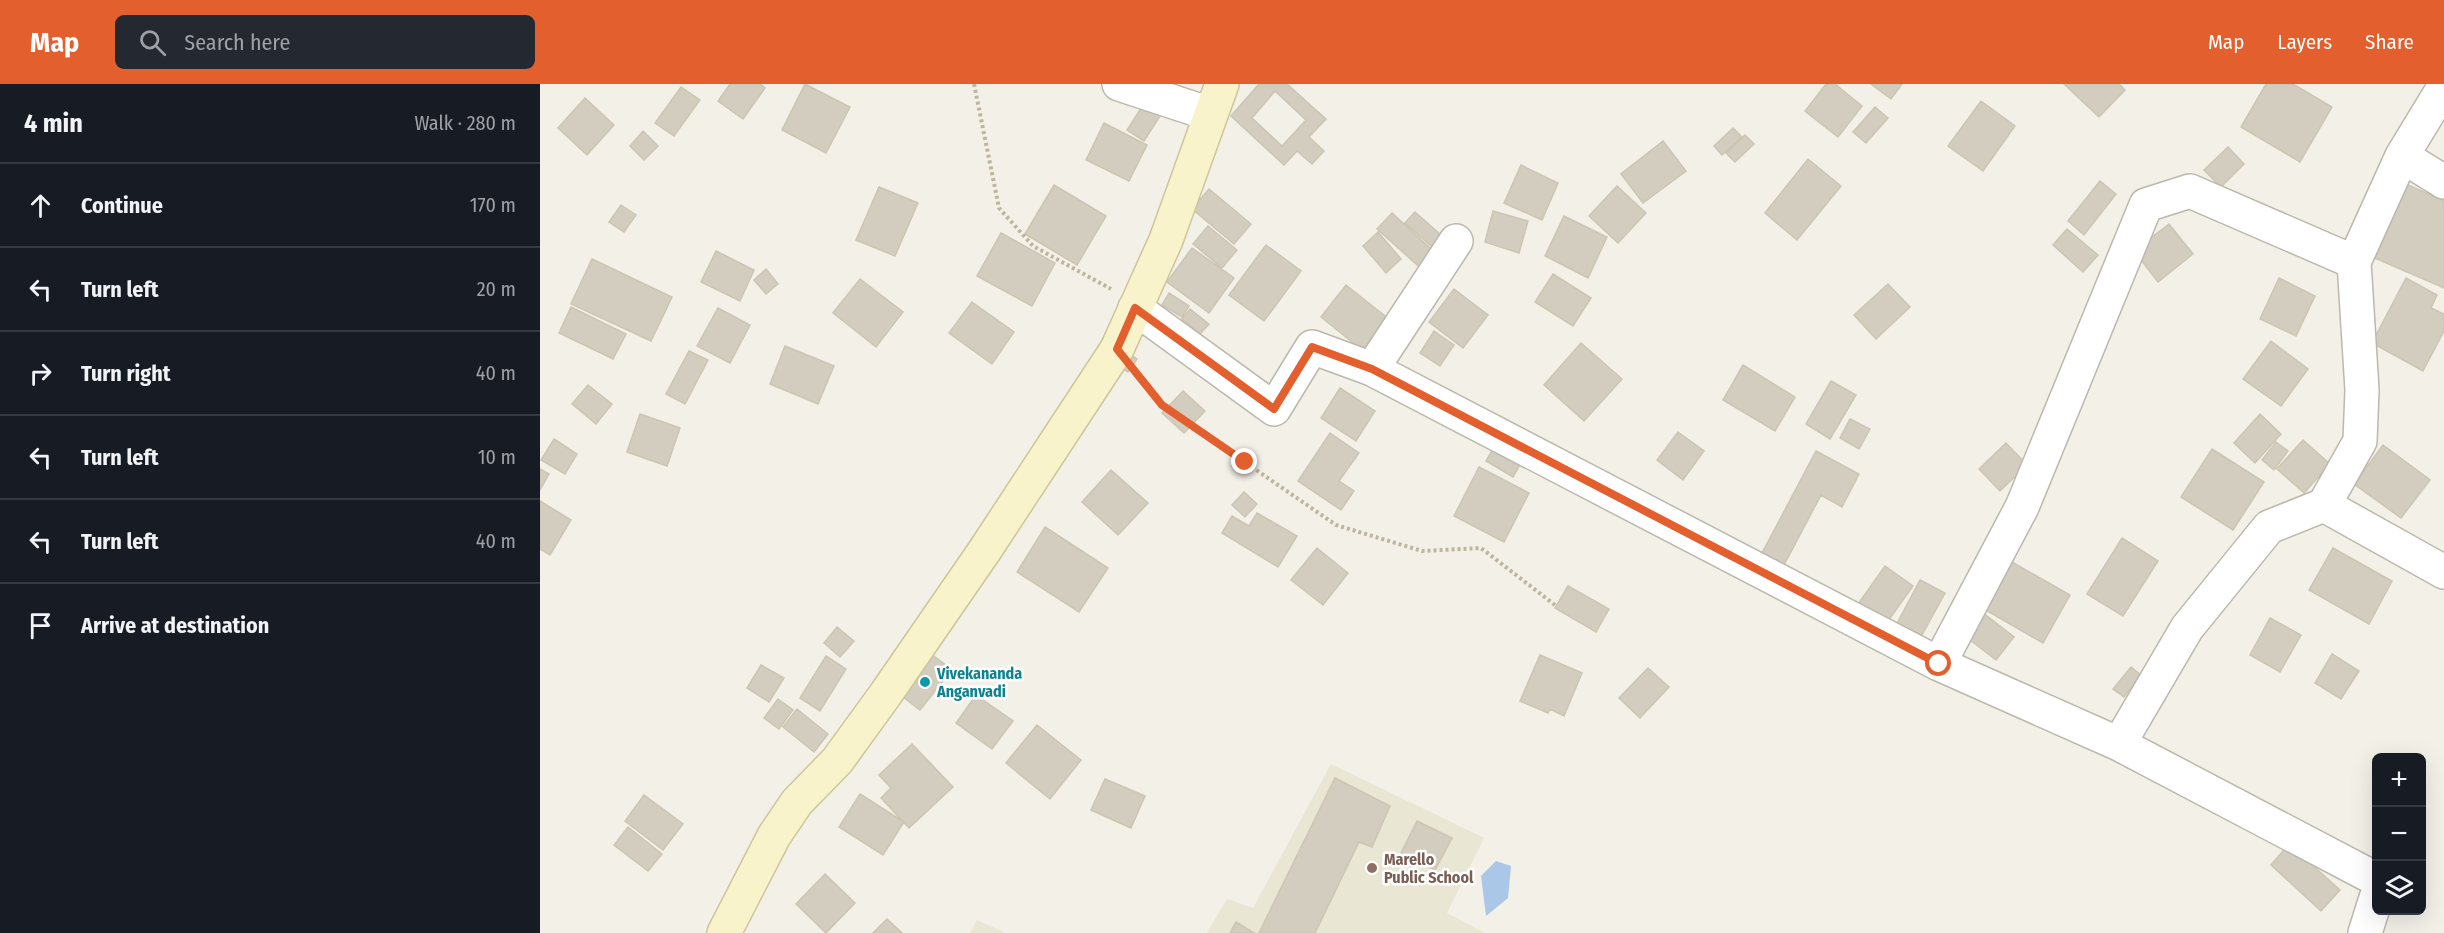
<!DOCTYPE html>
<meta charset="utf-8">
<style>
body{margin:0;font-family:"Fira Sans Condensed",sans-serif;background:#242831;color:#f1f3f6}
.controls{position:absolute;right:18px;bottom:18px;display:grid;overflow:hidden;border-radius:9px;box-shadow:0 6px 24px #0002}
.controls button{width:54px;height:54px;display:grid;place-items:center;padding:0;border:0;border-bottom:2px solid #363941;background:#171b24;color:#f1f3f6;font:30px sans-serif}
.stop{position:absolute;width:18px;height:18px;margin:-14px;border:4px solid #e35f2d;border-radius:50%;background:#fff}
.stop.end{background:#e35f2d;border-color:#fff;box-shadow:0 2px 6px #0008}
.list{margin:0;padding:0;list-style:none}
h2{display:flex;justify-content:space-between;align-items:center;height:78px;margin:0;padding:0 24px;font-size:26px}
h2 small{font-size:20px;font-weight:400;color:#9ea1a6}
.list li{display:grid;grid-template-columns:39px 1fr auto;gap:18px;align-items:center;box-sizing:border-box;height:84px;padding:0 24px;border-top:2px solid #363941}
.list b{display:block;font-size:22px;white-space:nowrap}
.list em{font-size:20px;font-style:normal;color:#9ea1a6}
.icon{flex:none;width:33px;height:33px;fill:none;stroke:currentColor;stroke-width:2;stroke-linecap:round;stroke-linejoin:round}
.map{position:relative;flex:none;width:1904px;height:849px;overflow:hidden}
header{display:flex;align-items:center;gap:36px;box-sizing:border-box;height:84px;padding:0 30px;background:#e35f2d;color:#fff}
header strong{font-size:28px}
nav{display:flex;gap:33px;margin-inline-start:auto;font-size:21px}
.search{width:420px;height:54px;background:#242831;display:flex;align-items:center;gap:15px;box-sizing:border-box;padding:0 21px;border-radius:9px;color:#9ea1a6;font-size:22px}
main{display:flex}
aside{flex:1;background:#171b24}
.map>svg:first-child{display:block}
.education{fill:#e9e6d3}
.water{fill:#aac7e8}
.building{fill:#d2cdbe;stroke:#ccc5b2;stroke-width:1.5;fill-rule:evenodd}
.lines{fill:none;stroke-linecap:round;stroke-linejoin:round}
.street-casing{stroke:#bcb8ab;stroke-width:36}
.secondary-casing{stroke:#cdc69b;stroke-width:36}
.path{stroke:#bdb59e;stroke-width:4;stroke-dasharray:3 3;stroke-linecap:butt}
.street{stroke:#fff;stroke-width:33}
.secondary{stroke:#f9f3cb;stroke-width:33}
.route{stroke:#e35f2d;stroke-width:8}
.culture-dot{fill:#0f9aa8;stroke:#fff;stroke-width:2}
.education-dot{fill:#8d6e63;stroke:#fff;stroke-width:2}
.labels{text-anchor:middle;stroke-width:5;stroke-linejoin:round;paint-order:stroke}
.culture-label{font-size:16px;font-weight:bold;fill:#0d838f;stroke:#fff;text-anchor:start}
.education-label{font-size:16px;font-weight:bold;fill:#785e54;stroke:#fff;text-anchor:start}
</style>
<header>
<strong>Map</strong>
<div class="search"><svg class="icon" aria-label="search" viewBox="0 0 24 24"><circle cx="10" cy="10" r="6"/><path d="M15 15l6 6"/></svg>Search here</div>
<nav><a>Map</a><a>Layers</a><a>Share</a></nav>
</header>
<main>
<aside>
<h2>4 min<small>Walk · 280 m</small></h2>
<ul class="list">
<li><svg class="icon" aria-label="ahead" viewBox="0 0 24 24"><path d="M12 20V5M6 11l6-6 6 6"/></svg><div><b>Continue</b></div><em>170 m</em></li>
<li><svg class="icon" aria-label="left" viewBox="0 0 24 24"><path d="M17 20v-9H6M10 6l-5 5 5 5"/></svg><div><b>Turn left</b></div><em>20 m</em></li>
<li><svg class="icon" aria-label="right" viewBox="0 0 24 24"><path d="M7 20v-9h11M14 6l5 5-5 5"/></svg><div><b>Turn right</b></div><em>40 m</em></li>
<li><svg class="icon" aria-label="left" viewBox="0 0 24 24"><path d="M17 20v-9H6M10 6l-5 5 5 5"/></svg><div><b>Turn left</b></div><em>10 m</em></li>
<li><svg class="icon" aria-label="left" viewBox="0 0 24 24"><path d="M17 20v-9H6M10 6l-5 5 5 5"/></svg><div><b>Turn left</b></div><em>40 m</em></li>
<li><svg class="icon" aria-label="arrive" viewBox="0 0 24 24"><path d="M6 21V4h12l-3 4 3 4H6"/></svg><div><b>Arrive at destination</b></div></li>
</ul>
</aside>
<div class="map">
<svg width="1904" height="849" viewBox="0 0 1904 849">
<rect width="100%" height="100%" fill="#f2f0e7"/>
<path class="education" d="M791 680 944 754 907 829 945 849H667L687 815 713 824Z
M437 836 466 849H430Z"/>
<path class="water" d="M956 777 971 782 968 814 946 832 941 792Z"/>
<path class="building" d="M190 0H220L225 4 203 35 178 17Z
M265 0 310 23 286 69 242 46Z
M719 0H747L786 35 769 53 784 67 772 80 757 67 744 81 691 32ZM735 7 766 36 742 62 712 34Z
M1286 0H1295L1322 22 1298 53 1265 27Z
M1331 0H1362L1351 15Z
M1524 0H1579L1585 6 1559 33Z
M1726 0H1753L1792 23 1760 78 1701 43Z
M141 3 160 16 134 52 115 39Z
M45 14 74 41 47 71 18 44Z
M1441 17 1475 42 1443 87 1408 62Z
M605 18 622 29 604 57 587 46Z
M1335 23 1348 34 1326 59 1313 48Z
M564 39 607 61 589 97 546 76Z
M1193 44 1202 53 1182 71 1174 62Z
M103 47 118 62 104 76 90 62Z
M1205 51 1214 60 1195 78 1186 69Z
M1123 57 1146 87 1103 119 1081 90Z
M1688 63 1704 80 1681 103 1664 86Z
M1268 75 1301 102 1257 156 1225 129Z
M981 81 1018 99 1002 136 964 119Z
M1560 97 1576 110 1544 151 1528 137Z
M1866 100 1904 117V204L1835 174Z
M514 101 566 132 537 181 485 150Z
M1077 102 1106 129 1078 159 1049 132Z
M339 103 378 119 355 172 316 156Z
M669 105 711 140 694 160 652 125Z
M81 121 96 131 84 148 69 138Z
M953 127 988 137 979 169 945 158Z
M875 128 909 158 899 169 865 139Z
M852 129 899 172 885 188 837 145Z
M1024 132 1067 153 1048 194 1005 172Z
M1629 140 1653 170 1618 198 1594 167Z
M668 142 697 166 682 184 653 160Z
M1527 145 1558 171 1543 188 1513 161Z
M838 148 861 175 846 189 823 162Z
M461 149 515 179 492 222 437 192Z
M726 161 761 187 724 237 689 211Z
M652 164 694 194 669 229 627 198Z
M176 167 214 186 200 217 161 198Z
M52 175 132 213 111 257 31 220Z
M226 185 238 200 226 210 214 196Z
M1013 190 1051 214 1033 242 995 218Z
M1739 194 1775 212 1756 252 1720 235Z
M1866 194 1897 211 1891 224 1904 230V247L1883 287 1832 259Z
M320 195 363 228 336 263 293 229Z
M1348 200 1370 223 1336 255 1314 231Z
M806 201 854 239 828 271 781 233Z
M914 205 948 231 923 264 889 238Z
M629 209 649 222 642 233 622 221Z
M432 218 474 248 452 280 409 249Z
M31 223 86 250 73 275 19 249Z
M178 224 210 241 190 279 157 262Z
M650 225 669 240 660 250 642 235Z
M894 247 914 261 900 282 880 269Z
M1731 257 1768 285 1741 322 1703 295Z
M1041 259 1082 295 1044 337 1004 301Z
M245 262 294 282 278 320 230 300Z
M583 266 597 275 588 288 574 279Z
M149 267 168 276 145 320 126 310Z
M1203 281 1255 313 1235 347 1183 316Z
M1291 297 1316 311 1290 355 1266 340Z
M48 301 72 320 56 340 32 320Z
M800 304 835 327 816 357 781 334Z
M643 307 665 327 644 349 622 329Z
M100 330 140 344 127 382 87 368Z
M1720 330 1741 350 1715 379 1694 359Z
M1310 335 1330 345 1319 365 1300 354Z
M1138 348 1164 367 1143 396 1117 376Z
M790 349 819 369 799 397 814 407 801 426 758 397Z
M14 355 37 370 25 390 1 376Z
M1763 356 1790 380 1764 409 1737 385Z
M1736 358 1748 367 1734 386 1722 376Z
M1466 359 1487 381 1460 407 1439 385Z
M1843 361 1890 396 1861 434 1814 400Z
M954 363 981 379 973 393 946 377Z
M1672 365 1724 398 1693 446 1641 413Z
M1276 367 1319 390 1302 423 1281 411 1244 481 1222 469Z
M939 383 989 409 964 458 914 432Z
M0 385 9 390 0 406Z
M571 386 608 419 578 451 542 418Z
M704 408 717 420 705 433 692 421Z
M0 417 31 436 10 471 0 465Z
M717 429 757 452 738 483 682 449 692 432 709 442Z
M505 443 568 484 539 528 477 488Z
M1582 454 1618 477 1583 532 1547 510Z
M777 464 808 489 783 521 751 496Z
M1793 464 1852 497 1829 540 1769 506Z
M1465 474 1530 511 1503 559 1437 521Z
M1345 482 1373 502 1346 540 1318 520Z
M1380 496 1405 509 1377 560 1353 547Z
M1028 502 1069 525 1056 548 1015 524Z
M1438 525 1474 553 1456 576 1420 548Z
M1730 534 1761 551 1740 588 1710 571Z
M297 543 314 557 300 573 284 559Z
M390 569 412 586 380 626 358 609Z
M1792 570 1819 587 1801 615 1775 599Z
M1000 571 1042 589 1024 632 1010 625 1008 629 980 617Z
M286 572 306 585 280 627 260 614Z
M221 581 244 594 229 618 207 604Z
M1591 583 1601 591 1584 613 1573 605Z
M1108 584 1129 603 1100 634 1079 614Z
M436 611 473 637 452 665 416 639Z
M238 615 253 626 239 645 224 634Z
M257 625 288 650 274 668 243 643Z
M497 641 541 676 510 715 466 679Z
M372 660 413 703 369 744 341 714 351 704 339 691Z
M795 694 850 722 832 763 819 758 775 849H719Z
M565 695 605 712 591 744 551 726Z
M320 710 364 738 343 771 299 743Z
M104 711 143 740 123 766 85 737Z
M877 737 912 754 895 786 861 769Z
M88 743 122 770 108 787 74 761Z
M1749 760 1800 806 1781 827 1731 781Z
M285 790 315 819 286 849 256 820Z
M347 835 362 849H333Z
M696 838 714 849H690Z"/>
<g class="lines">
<defs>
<path id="street" d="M579 0 670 30
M1862 72 1904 98
M595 224 734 325 772 263 832 285 1399 580 1579 660 1836 795
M832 285 916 157
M1784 421 1904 488
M1399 580 1482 423 1606 121 1650 107 1814 178
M1579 660 1647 544 1729 443 1784 421 1820 357 1822 306 1814 178 1862 72 1904 3
M1825 849 1836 814"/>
<path id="secondary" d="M184 849 234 752 257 718 297 677 345 611 445 466 577 265 626 156 682 0"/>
</defs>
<use href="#street" class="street-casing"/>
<use href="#secondary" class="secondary-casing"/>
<path class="path" d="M434 0 459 124 493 162 571 205
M596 289 622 321 796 441 882 467 941 464 1015 521"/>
<use href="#street" class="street"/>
<use href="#secondary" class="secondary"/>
</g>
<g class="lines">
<path class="route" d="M705 378 622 321 577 265 595 224 734 325 772 263 832 285 1399 580"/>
</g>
<circle class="culture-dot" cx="385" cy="598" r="6"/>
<circle class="education-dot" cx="832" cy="784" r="6"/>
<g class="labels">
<g class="culture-label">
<text x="397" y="595">Vivekananda<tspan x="397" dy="18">Anganvadi</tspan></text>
</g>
<g class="education-label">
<text x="844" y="781">Marello<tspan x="844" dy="18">Public School</tspan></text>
</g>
</g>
</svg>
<div class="controls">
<button>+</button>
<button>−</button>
<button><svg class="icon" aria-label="layers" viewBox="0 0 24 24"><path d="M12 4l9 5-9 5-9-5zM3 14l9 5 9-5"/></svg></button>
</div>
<div class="stop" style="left:1399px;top:580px"></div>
<div class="stop end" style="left:705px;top:378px"></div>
</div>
</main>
